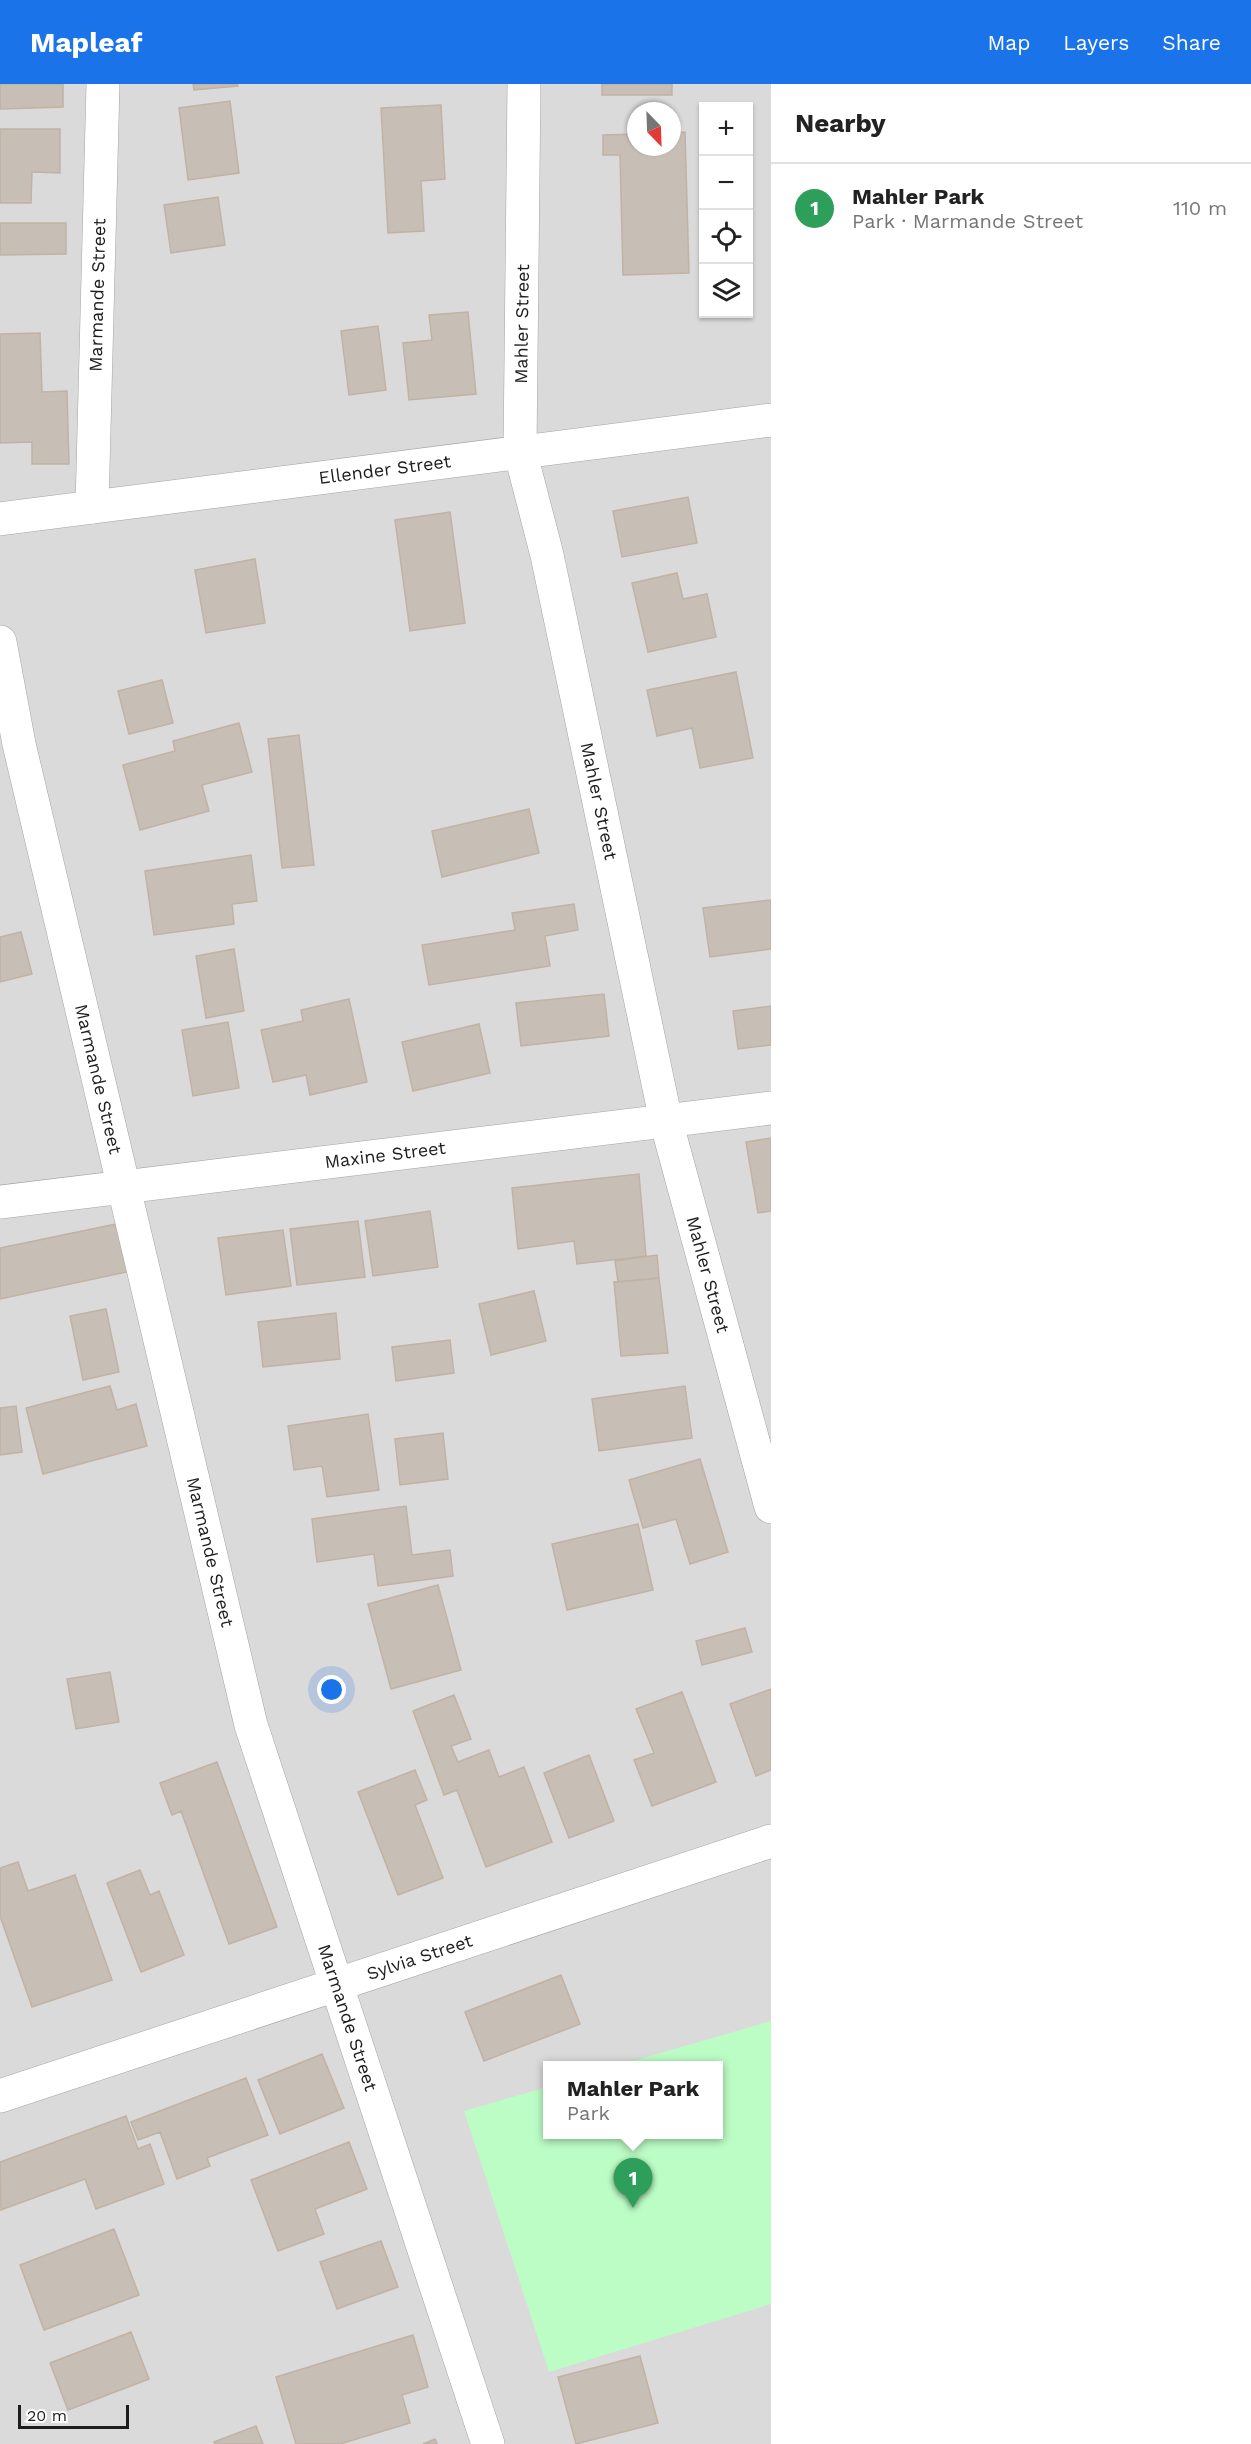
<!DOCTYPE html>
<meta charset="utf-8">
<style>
body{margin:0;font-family:"Work Sans",sans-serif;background:#f6f6f6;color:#222}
.controls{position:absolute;right:18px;top:18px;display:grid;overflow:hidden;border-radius:0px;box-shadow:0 2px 4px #0004}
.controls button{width:54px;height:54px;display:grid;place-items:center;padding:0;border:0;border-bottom:2px solid #e0e0e0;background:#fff;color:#222;font:30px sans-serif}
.compass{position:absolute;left:627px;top:18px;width:54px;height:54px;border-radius:50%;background:#fff;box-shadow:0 2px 4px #0004;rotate:157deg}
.scale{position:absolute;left:18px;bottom:15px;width:111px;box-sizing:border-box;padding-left:6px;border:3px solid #1d1d1d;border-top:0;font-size:16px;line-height:21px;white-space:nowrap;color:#1d1d1d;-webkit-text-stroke:4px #fff;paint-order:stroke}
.you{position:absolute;left:332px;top:1606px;width:21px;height:21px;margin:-15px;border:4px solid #fff;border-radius:50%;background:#1a73e8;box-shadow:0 0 0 9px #1a73e833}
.badge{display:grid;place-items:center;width:39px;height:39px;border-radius:50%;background:#1a73e8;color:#fff;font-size:20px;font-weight:700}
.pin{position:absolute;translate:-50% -50px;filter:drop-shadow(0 2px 3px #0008)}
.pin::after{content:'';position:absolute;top:32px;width:21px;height:18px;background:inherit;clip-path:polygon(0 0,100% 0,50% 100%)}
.popup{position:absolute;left:543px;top:1977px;width:180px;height:78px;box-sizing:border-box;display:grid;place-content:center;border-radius:0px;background:#fff;filter:drop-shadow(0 2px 4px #0005);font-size:20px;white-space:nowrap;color:#767676}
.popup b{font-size:22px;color:#222}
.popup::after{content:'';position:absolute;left:50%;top:100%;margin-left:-12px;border:12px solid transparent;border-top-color:#fff}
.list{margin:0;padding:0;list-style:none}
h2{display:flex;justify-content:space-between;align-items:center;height:78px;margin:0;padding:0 24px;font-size:26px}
h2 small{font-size:20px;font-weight:400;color:#767676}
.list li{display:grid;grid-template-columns:39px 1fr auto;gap:18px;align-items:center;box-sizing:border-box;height:90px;padding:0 24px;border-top:2px solid #e0e0e0}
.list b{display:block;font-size:22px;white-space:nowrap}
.list p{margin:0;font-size:20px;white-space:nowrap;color:#767676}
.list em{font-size:20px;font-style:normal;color:#767676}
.icon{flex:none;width:33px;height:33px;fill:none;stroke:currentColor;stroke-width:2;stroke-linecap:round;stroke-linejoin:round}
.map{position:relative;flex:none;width:771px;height:2360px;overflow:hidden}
header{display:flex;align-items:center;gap:36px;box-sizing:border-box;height:84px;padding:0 30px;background:#1a73e8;color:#fff}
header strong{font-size:28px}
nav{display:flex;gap:33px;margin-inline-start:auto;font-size:21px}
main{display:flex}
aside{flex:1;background:#fff}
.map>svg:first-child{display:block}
.residential{fill:#dbdada;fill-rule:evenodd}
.park{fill:#bcfcc5}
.building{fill:#c7beb5;stroke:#c1b2a4;stroke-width:1.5}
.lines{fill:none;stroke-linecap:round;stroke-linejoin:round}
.minor-casing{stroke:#a4a4a4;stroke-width:34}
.minor{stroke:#fff;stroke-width:33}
.labels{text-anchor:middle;stroke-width:5;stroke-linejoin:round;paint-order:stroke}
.street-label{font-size:18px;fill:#1d1d1d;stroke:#fff}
</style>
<header>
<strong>Mapleaf</strong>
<nav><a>Map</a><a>Layers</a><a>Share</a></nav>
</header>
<main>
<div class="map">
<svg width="771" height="2360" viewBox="0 0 771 2360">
<rect width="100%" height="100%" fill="#efebe2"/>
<path class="residential" d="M0 0H771V2360H0ZM704 22H748V230H704ZM636 27H672V63H636ZM548 1982H718V2050H548Z"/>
<path class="park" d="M771 1937V2220L549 2288 464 2027 547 2003 548 2050H718V1982L619 1981Z"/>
<path class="building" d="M0 0H63V23L0 25Z
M193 0H237L238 2 194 6Z
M602 0H672V11H602Z
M230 17 239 89 188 96 179 24Z
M441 21 445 95 421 97 424 147 388 149 381 24Z
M0 45H60V89L32 88 31 119H0Z
M685 48 689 189 623 191 620 71H603V51L636 50V63H672V49Z
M218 113 225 161 171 169 164 121Z
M0 139H66V170L0 171Z
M468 228 476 310 409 316 403 259 432 256 429 231Z
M378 242 386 306 349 311 341 247Z
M40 249 42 308 67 307 69 380H32V358L0 359V250Z
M688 413 697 459 622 473 613 427Z
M450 428 465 539 410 547 395 436Z
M255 475 265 539 206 549 195 486Z
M677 489 683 515 707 510 716 553 648 568 632 499Z
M736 588 753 674 700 684 692 644 657 652 647 606Z
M162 596 173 639 129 650 118 607Z
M239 639 252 688 202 701 209 727 140 746 123 681 175 667 173 657Z
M299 651 314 781 282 784 268 655Z
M529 725 539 769 442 793 432 747Z
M251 771 257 817 232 820 234 840 154 851 145 787Z
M771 816V865L710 873 703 824Z
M574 820 578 846 545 852 550 882 429 901 422 861 515 846 512 829Z
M21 848 32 890 0 898V853Z
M234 865 244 927 206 934 196 872Z
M604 910 609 952 521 962 516 919Z
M349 915 367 998 310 1011 306 991 273 998 261 946 303 937 301 926Z
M771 922V961L738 965 733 927Z
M228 938 239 1004 193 1012 182 946Z
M479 940 490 989 413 1007 402 958Z
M771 1054V1127L758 1129 746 1058Z
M639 1090 646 1172 577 1180 574 1157 518 1165 512 1104Z
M430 1127 438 1183 373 1192 365 1137Z
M358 1137 365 1193 297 1201 290 1145Z
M126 1138 136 1186 0 1215V1164Z
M283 1146 291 1202 226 1211 218 1154Z
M657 1171 659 1194 618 1198 615 1177Z
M659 1194 668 1269 621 1272 614 1198Z
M534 1207 546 1257 491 1271 479 1220Z
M106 1225 119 1288 83 1296 70 1232Z
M336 1229 340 1275 263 1283 258 1238Z
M450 1256 454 1289 396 1297 392 1263Z
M110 1302 117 1326 136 1320 147 1362 43 1390 26 1324Z
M685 1302 692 1354 599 1367 592 1315Z
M16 1322 22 1368 0 1371V1324Z
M368 1330 379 1406 327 1413 322 1382 294 1386 288 1342Z
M443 1349 448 1395 400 1401 395 1355Z
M700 1375 728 1468 690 1480 676 1435 643 1444 629 1396Z
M406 1422 412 1471 450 1466 453 1492 378 1502 374 1470 317 1478 312 1435Z
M638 1440 653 1506 567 1526 552 1460Z
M438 1501 461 1586 391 1605 368 1520Z
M745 1544 752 1568 702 1581 696 1557Z
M110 1588 119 1638 76 1645 67 1595Z
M771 1605V1686L756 1692 730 1620Z
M682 1608 716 1698 652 1722 634 1676 654 1669 636 1625Z
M454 1611 471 1655 451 1662 458 1678 489 1666 499 1693 524 1683 552 1758 486 1783 457 1706 444 1711 413 1627Z
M589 1671 614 1737 569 1754 544 1689Z
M217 1678 277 1843 229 1860 181 1727 172 1731 160 1699Z
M415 1686 427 1716 415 1721 443 1794 398 1811 358 1708Z
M18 1778 28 1807 75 1791 112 1896 32 1923 0 1832V1784Z
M140 1786 150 1811 159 1807 184 1871 141 1888 107 1799Z
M561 1891 580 1940 484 1977 465 1928Z
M322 1970 344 2024 280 2050 258 1996Z
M246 1994 268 2051 207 2074 210 2082 177 2095 160 2048 138 2056 131 2038Z
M126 2032 138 2065 150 2060 164 2100 96 2125 85 2095 1 2126 0 2078Z
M349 2058 367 2105 315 2125 324 2150 278 2167 251 2096Z
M114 2145 139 2211 44 2246 20 2181Z
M381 2157 398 2203 337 2225 320 2178Z
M131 2248 149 2295 68 2326 50 2279Z
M413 2251 428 2303 402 2311 410 2339 340 2360H296L276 2293Z
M640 2272 658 2339 576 2360 558 2293Z
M256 2342 263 2360H215L214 2358Z
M435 2355 437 2360H423Z"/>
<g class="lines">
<defs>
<g id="minor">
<path id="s1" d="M524 0 520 367 547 471 666 1037 771 1423"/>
<path id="s2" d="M92 423 103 0"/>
<path id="s3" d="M0 435 771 336"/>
<path id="s4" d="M0 558 19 660 251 1641 488 2360"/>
<path id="s5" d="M0 1118 771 1024"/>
<path id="s6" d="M0 2012 771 1757"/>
</g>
</defs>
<use href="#minor" class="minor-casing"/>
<use href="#minor" class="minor"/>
</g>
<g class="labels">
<g class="street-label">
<text dy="6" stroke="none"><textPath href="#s2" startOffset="212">Marmande Street</textPath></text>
<text transform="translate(522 240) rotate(-89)" y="6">Mahler Street</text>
<text dy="6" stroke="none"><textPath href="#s3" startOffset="388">Ellender Street</textPath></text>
<text dy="6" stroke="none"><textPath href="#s1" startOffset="726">Mahler Street</textPath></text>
<text dy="6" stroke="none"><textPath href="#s4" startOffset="448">Marmande Street</textPath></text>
<text dy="6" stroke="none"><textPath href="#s5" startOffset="388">Maxine Street</textPath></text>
<text dy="6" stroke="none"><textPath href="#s1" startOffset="1212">Mahler Street</textPath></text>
<text dy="6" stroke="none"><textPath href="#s4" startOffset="934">Marmande Street</textPath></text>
<text dy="6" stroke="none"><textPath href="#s6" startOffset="442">Sylvia Street</textPath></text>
<text dy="6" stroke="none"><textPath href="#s4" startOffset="1420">Marmande Street</textPath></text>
</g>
</g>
</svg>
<div class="controls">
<button>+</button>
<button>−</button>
<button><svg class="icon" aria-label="locate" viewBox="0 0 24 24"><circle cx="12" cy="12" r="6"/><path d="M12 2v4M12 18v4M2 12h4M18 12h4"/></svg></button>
<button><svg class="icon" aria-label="layers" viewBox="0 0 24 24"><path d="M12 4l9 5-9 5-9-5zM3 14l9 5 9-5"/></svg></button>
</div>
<svg class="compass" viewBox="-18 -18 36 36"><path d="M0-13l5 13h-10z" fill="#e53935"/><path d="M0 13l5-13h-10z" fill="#767676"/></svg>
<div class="scale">20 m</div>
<div class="you"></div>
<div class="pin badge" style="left:633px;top:2124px;background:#2e9e5b">1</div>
<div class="popup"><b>Mahler Park</b>Park</div>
</div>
<aside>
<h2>Nearby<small></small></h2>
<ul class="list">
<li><span class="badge" style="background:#2e9e5b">1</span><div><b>Mahler Park</b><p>Park · Marmande Street</p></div><em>110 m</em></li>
</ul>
</aside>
</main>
